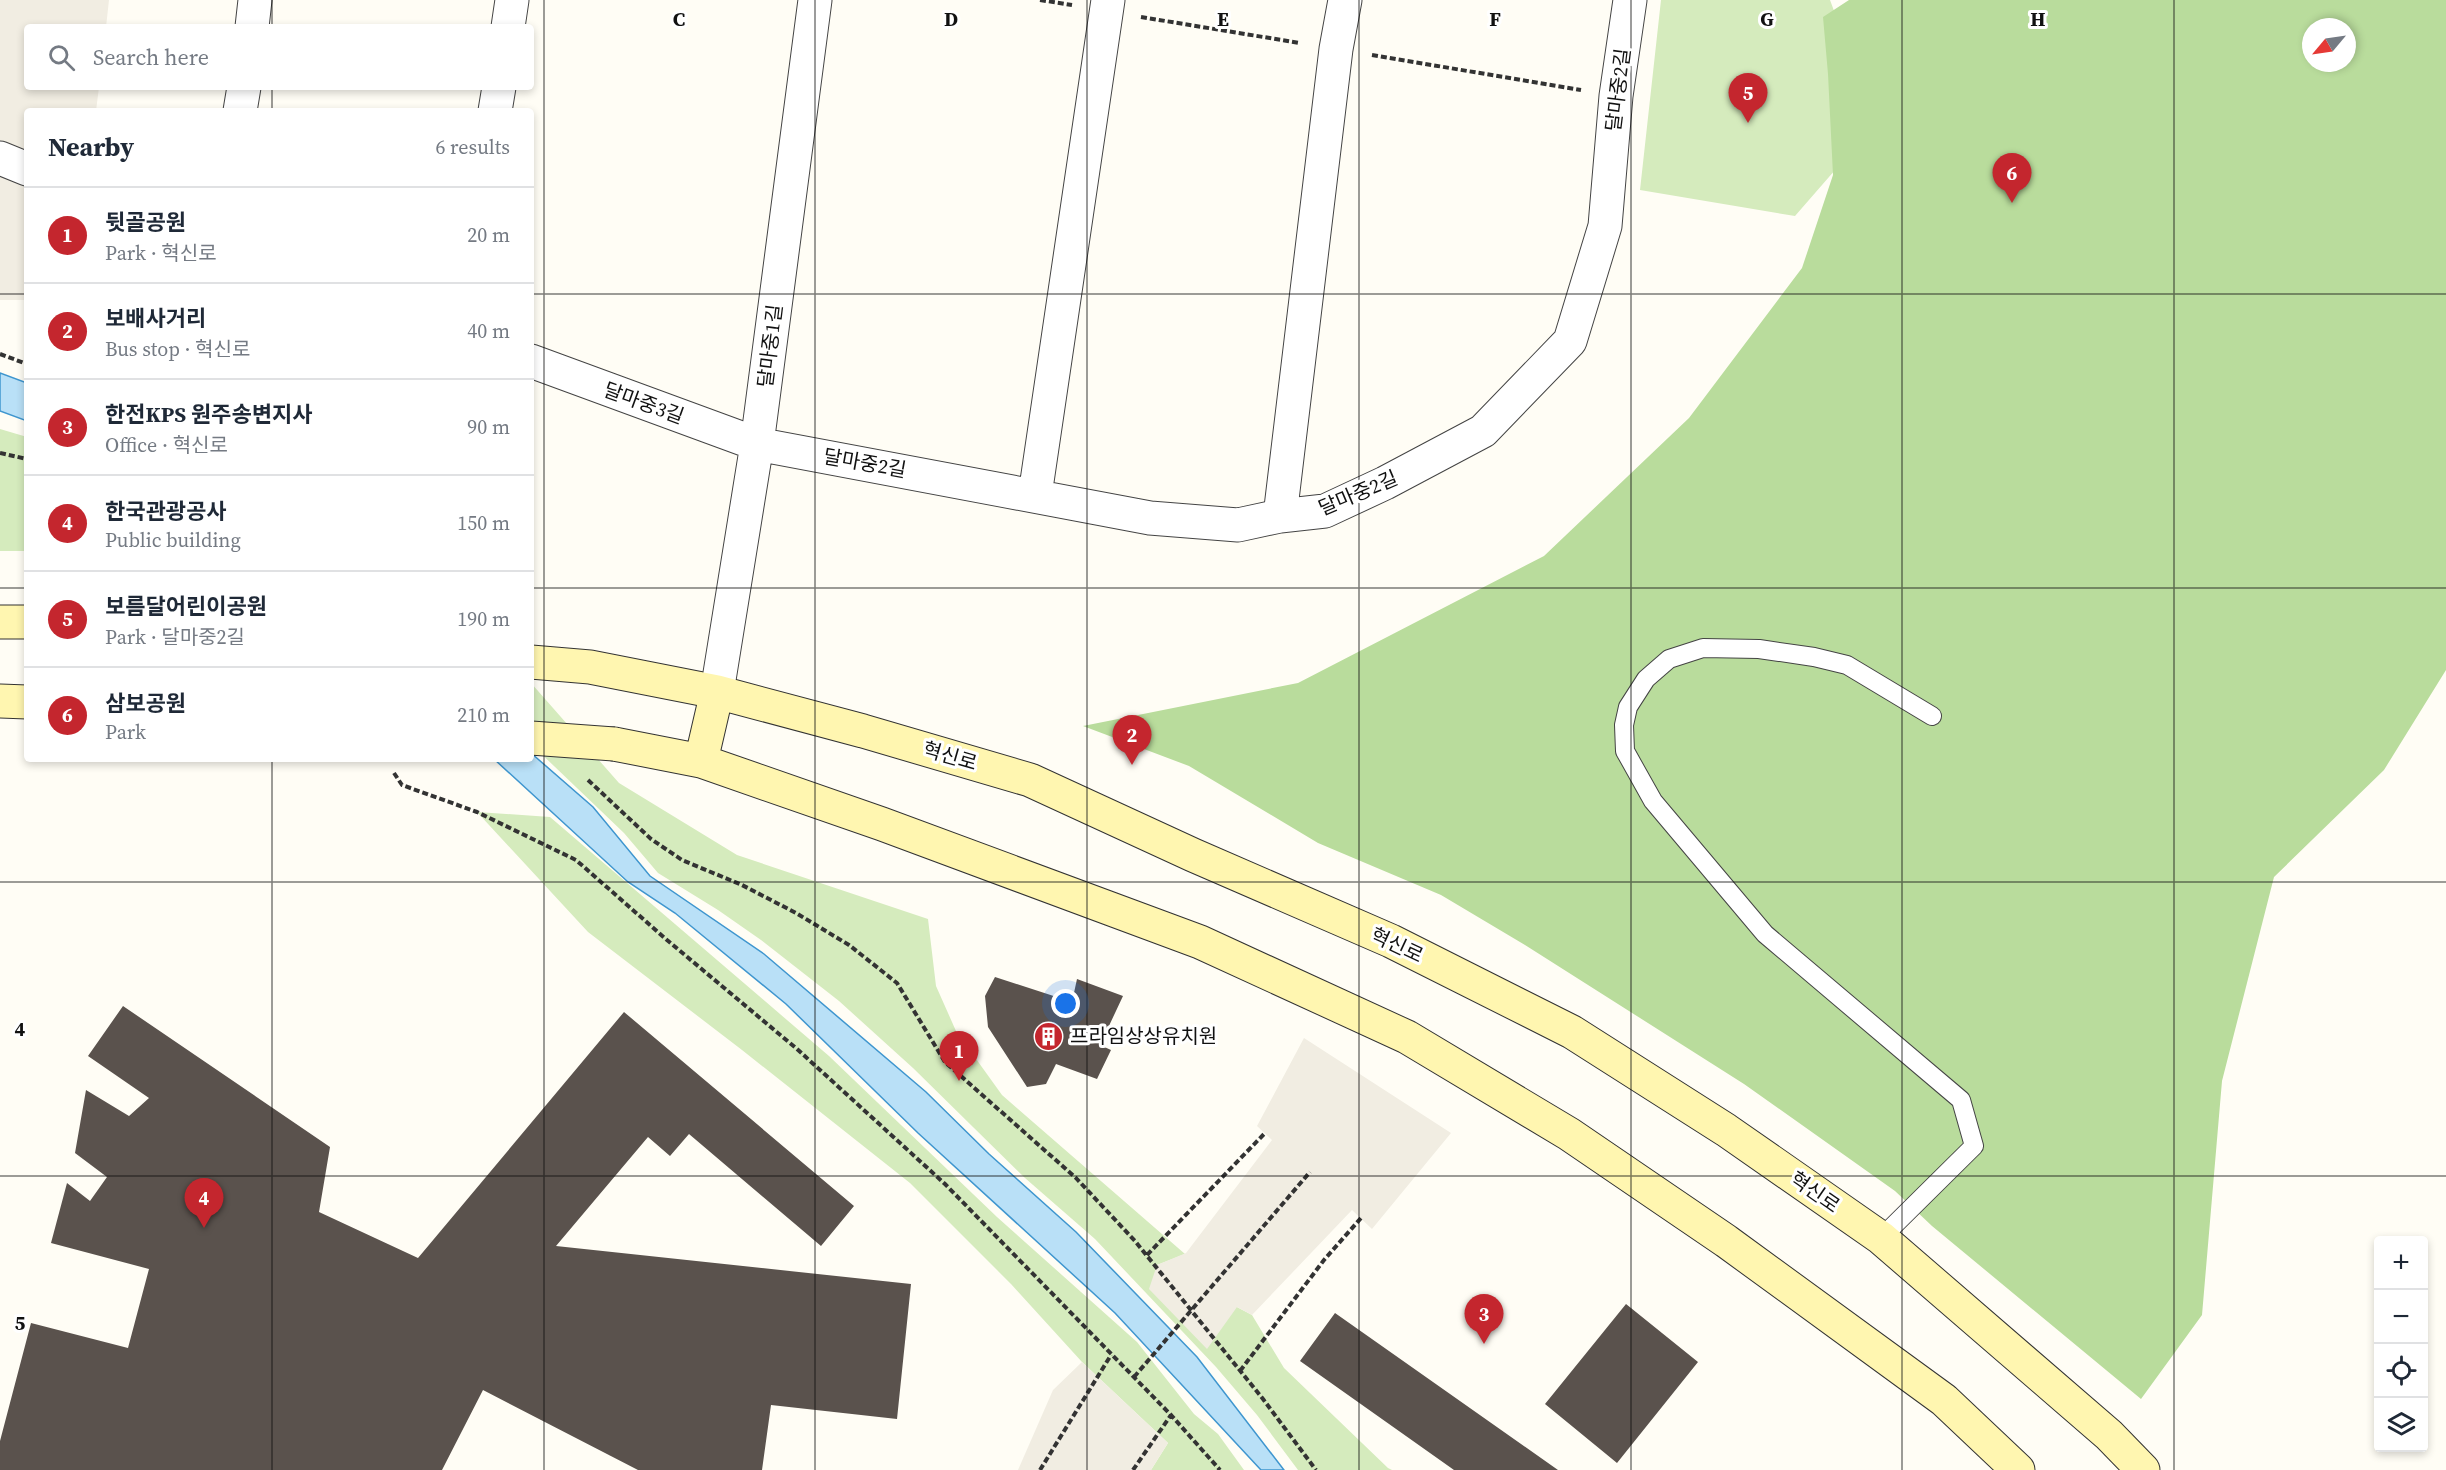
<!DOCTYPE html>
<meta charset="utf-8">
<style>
body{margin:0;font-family:"Source Serif 4","Noto Sans KR",serif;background:#f6f6f7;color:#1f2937}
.controls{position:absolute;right:18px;bottom:18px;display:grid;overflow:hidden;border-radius:6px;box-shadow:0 3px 9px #0003}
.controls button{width:54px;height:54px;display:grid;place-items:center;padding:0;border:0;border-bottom:2px solid #e0e1e3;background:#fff;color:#1f2937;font:30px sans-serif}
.compass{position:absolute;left:2302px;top:18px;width:54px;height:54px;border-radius:50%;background:#fff;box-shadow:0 3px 9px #0003;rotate:241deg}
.you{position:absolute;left:1066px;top:1004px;width:21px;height:21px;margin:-15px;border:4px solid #fff;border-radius:50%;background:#1a73e8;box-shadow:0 0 0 9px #1a73e833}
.badge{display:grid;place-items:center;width:39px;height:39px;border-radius:50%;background:#c4262e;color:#fff;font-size:20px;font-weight:700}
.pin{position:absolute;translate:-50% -50px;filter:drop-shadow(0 2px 3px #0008)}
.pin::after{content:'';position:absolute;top:32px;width:21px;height:18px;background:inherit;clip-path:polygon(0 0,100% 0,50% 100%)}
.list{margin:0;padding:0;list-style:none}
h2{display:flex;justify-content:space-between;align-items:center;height:78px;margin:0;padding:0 24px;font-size:26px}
h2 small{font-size:20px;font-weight:400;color:#747a83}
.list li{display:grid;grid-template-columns:39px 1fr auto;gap:18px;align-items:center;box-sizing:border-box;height:96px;padding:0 24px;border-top:2px solid #e0e1e3}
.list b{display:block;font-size:22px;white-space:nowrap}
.list p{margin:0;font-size:20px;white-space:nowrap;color:#747a83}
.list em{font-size:20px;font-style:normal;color:#747a83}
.icon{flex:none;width:33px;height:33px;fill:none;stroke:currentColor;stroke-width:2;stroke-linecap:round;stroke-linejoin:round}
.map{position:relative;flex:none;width:2446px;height:1470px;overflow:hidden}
.search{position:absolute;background:#fff;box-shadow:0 3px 9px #0003;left:24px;top:24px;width:510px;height:66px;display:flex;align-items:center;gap:15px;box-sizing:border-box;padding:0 21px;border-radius:6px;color:#747a83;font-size:22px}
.panel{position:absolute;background:#fff;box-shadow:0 3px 9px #0003;left:24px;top:108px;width:510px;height:654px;border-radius:6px}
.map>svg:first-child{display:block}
.green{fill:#d5ebbd}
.forest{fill:#b9dc9c;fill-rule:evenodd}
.plaza{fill:#f1ede2}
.water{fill:#b9e0f7;stroke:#3f96cf;stroke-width:1.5}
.building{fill:#5a524d}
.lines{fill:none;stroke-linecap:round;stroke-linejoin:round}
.lane-casing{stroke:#444;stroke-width:20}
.street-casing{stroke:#444;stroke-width:35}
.secondary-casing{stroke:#333;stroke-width:35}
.path{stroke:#333;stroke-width:4;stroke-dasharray:6 3;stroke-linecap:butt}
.lane{stroke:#fff;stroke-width:18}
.street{stroke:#fff;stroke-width:33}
.secondary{stroke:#fff6b0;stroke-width:33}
.secondary-bridge-casing{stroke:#333;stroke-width:35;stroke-linecap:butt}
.secondary-bridge{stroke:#fff6b0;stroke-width:33}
.grid{fill:none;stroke:#111;stroke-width:1.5;stroke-opacity:0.55}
.labels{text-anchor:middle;stroke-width:6;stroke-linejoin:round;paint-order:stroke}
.street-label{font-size:20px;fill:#111;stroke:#fff}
.poi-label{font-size:20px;fill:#111;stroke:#fff;text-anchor:start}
.grid-label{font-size:20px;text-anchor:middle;font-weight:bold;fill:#111;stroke:#fff;stroke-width:6;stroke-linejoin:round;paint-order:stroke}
</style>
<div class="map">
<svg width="2446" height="1470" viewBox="0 0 2446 1470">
<rect width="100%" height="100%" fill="#fffdf5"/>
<path class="green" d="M1661 0H1830L1843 35 1849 154 1795 216 1640 190Z
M0 429 27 437V551H0Z
M531 683 619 783 737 855 928 919 936 986 956 1031 1002 1095 1185 1254 1157 1265 1252 1315 1284 1368 1388 1468 1392 1470H1298L1257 1415 1216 1367 1095 1239 1025 1178 913 1068 839 1001 761 940 718 910 658 873 624 833 531 744Z
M477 812 550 817 829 1056 997 1217 1137 1342 1194 1414 1218 1434 1244 1470H1151L1168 1443 1082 1362 1011 1284 910 1183 742 1050 588 932Z"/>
<path class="forest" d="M1849 0H2446V670L2384 770 2274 877 2222 1081 2202 1315 2141 1399 1932 1226 1895 1191 1744 1084 1525 945 1441 895 1318 843 1189 766 1083 726 1298 683 1544 556 1689 418 1802 268 1833 175 1828 74 1823 17ZM2311 27H2347V63H2311Z"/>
<path class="plaza" d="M0 0H109L106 27H27V87H99L96 111H27V300H0Z
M1304 1038 1451 1133 1372 1229 1352 1210 1252 1315 1237 1307 1207 1349 1149 1289 1157 1265 1186 1253 1272 1140 1257 1126Z
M1082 1362 1168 1443 1151 1470H1018L1053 1390Z"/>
<path class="water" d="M0 373 27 383V421L0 411Z
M531 753 593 807 650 876 764 954 926 1092 989 1154 1076 1232 1197 1357 1284 1470H1261L1115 1313 918 1133 786 1004 675 913 628 882 494 759H531Z"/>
<path class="building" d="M995 977 1072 1002 1077 979 1123 996 1100 1045 1111 1050 1097 1079 1056 1064 1046 1084 1027 1087 988 1027 985 996Z
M123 1006 330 1147 319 1212 418 1258 624 1012 854 1206 821 1246 689 1134 670 1156 648 1137 556 1246 911 1284 897 1419 771 1405 762 1470H638L483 1390 442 1470H0V1441L31 1323 128 1348 149 1269 51 1243 67 1183 90 1201 107 1177 75 1153 86 1090 129 1116 149 1098 88 1056Z
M1626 1304 1698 1362 1617 1463 1545 1404Z
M1335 1313 1558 1470H1454L1300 1361Z"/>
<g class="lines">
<defs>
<path id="lane" d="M1881 1238 1974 1146 1961 1100 1765 934 1653 801 1625 751 1624 725 1628 707 1646 679 1669 659 1703 648 1759 649 1814 657 1847 665 1932 716"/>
<path id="street" d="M252 27 255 0
M508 27 512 0
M240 111 244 87
M495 111 499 87
M0 158 27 169
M531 361 757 444 1150 518 1238 525 1280 516 1325 511 1385 483 1483 431 1570 341 1605 226 1616 96 1630 0
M1035 495 1108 0
M1280 516 1336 49 1345 0
M717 692 757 444 815 0"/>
<path id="secondary" d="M0 622H27
M531 662 590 667 717 692 863 731 1030 780 1193 855 1391 941 1572 1032 1726 1130 1881 1238 2109 1435 2143 1470
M0 701 27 702
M614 744 701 761 882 824 1200 942 1407 1037 1569 1134 1726 1241 1944 1400 2018 1470
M701 761 717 692"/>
</defs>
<use href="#lane" class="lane-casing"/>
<use href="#street" class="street-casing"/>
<use href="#secondary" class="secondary-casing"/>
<path class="path" d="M1040 0 1072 5
M1141 17 1300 43
M1372 55 1581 90
M0 354 27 364
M0 453 27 459
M394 773 402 785 477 812 576 860 667 940 797 1049 945 1184 1171 1415 1220 1470
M588 780 651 839 682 860 742 885 796 913 849 945 897 983 945 1062 1076 1178 1135 1241 1263 1399 1316 1470
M1147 1255 1265 1133
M1240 1371 1324 1260 1361 1218
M1134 1377 1310 1172
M1040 1470 1111 1355
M1133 1470 1171 1415"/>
<use href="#lane" class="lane"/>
<use href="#street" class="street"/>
<use href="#secondary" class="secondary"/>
<defs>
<path id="secondary-bridge" d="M531 738 614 744"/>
</defs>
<use href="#secondary-bridge" class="secondary-bridge-casing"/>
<use href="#secondary-bridge" class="secondary-bridge"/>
</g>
<path class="grid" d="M272 0V27M544 0V1470M815 0V1470M1087 0V1470M1359 0V1470M1631 0V1470M1902 0V1470M2174 0V1470M272 87V111M0 294H27M531 294H2446M0 588H27M531 588H2446M272 759V1470M0 882H2446M0 1176H2446"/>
<defs>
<symbol id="building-disc" viewBox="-11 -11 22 22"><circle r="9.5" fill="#c4262e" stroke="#fff"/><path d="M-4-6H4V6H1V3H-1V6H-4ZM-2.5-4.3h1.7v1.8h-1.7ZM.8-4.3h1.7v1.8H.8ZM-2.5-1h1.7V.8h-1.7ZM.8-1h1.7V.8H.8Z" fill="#fff"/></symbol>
</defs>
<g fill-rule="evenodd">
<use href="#building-disc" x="1032" y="1020" width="33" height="33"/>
</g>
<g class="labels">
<g class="street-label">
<text transform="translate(1618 90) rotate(-83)" y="7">달마중2길</text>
<text transform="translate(770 346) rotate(-83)" y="7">달마중1길</text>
<text transform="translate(644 403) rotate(20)" y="7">달마중3길</text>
<text transform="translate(865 463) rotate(10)" y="7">달마중2길</text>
<text transform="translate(1358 493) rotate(-23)" y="7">달마중2길</text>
<text transform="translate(950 756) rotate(16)" y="7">혁신로</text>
<text transform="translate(1397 945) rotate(25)" y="7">혁신로</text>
<text transform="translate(1815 1192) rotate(35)" y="7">혁신로</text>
</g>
<g class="poi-label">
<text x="1070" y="1043">프라임상상유치원</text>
</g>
</g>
<g class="grid-label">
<text x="679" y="26">C</text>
<text x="951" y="26">D</text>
<text x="1223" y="26">E</text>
<text x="1495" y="26">F</text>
<text x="1767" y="26">G</text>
<text x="2038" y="26">H</text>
<text x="20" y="1036">4</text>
<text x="20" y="1330">5</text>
</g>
</svg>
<div class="controls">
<button>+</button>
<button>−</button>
<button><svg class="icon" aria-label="locate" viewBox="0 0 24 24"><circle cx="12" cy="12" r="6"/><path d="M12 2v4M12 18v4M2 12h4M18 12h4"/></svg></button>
<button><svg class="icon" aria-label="layers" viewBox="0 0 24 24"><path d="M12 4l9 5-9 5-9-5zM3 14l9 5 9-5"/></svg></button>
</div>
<svg class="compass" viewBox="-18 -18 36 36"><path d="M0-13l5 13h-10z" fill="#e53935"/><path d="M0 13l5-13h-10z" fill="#747a83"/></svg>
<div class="you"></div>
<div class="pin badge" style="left:959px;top:1081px">1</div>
<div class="pin badge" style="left:1132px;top:765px">2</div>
<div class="pin badge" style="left:1484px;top:1344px">3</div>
<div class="pin badge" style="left:204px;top:1228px">4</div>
<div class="pin badge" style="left:1748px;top:123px">5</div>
<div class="pin badge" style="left:2012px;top:203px">6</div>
<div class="search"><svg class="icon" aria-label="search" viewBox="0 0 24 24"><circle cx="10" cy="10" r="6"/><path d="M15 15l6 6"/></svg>Search here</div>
<section class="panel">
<h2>Nearby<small>6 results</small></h2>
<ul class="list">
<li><span class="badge">1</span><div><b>뒷골공원</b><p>Park · 혁신로</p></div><em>20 m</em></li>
<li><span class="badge">2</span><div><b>보배사거리</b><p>Bus stop · 혁신로</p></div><em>40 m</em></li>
<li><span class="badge">3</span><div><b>한전KPS 원주송변지사</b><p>Office · 혁신로</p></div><em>90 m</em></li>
<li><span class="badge">4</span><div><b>한국관광공사</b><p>Public building</p></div><em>150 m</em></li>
<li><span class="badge">5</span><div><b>보름달어린이공원</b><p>Park · 달마중2길</p></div><em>190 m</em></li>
<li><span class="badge">6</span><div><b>삼보공원</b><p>Park</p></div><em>210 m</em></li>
</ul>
</section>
</div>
